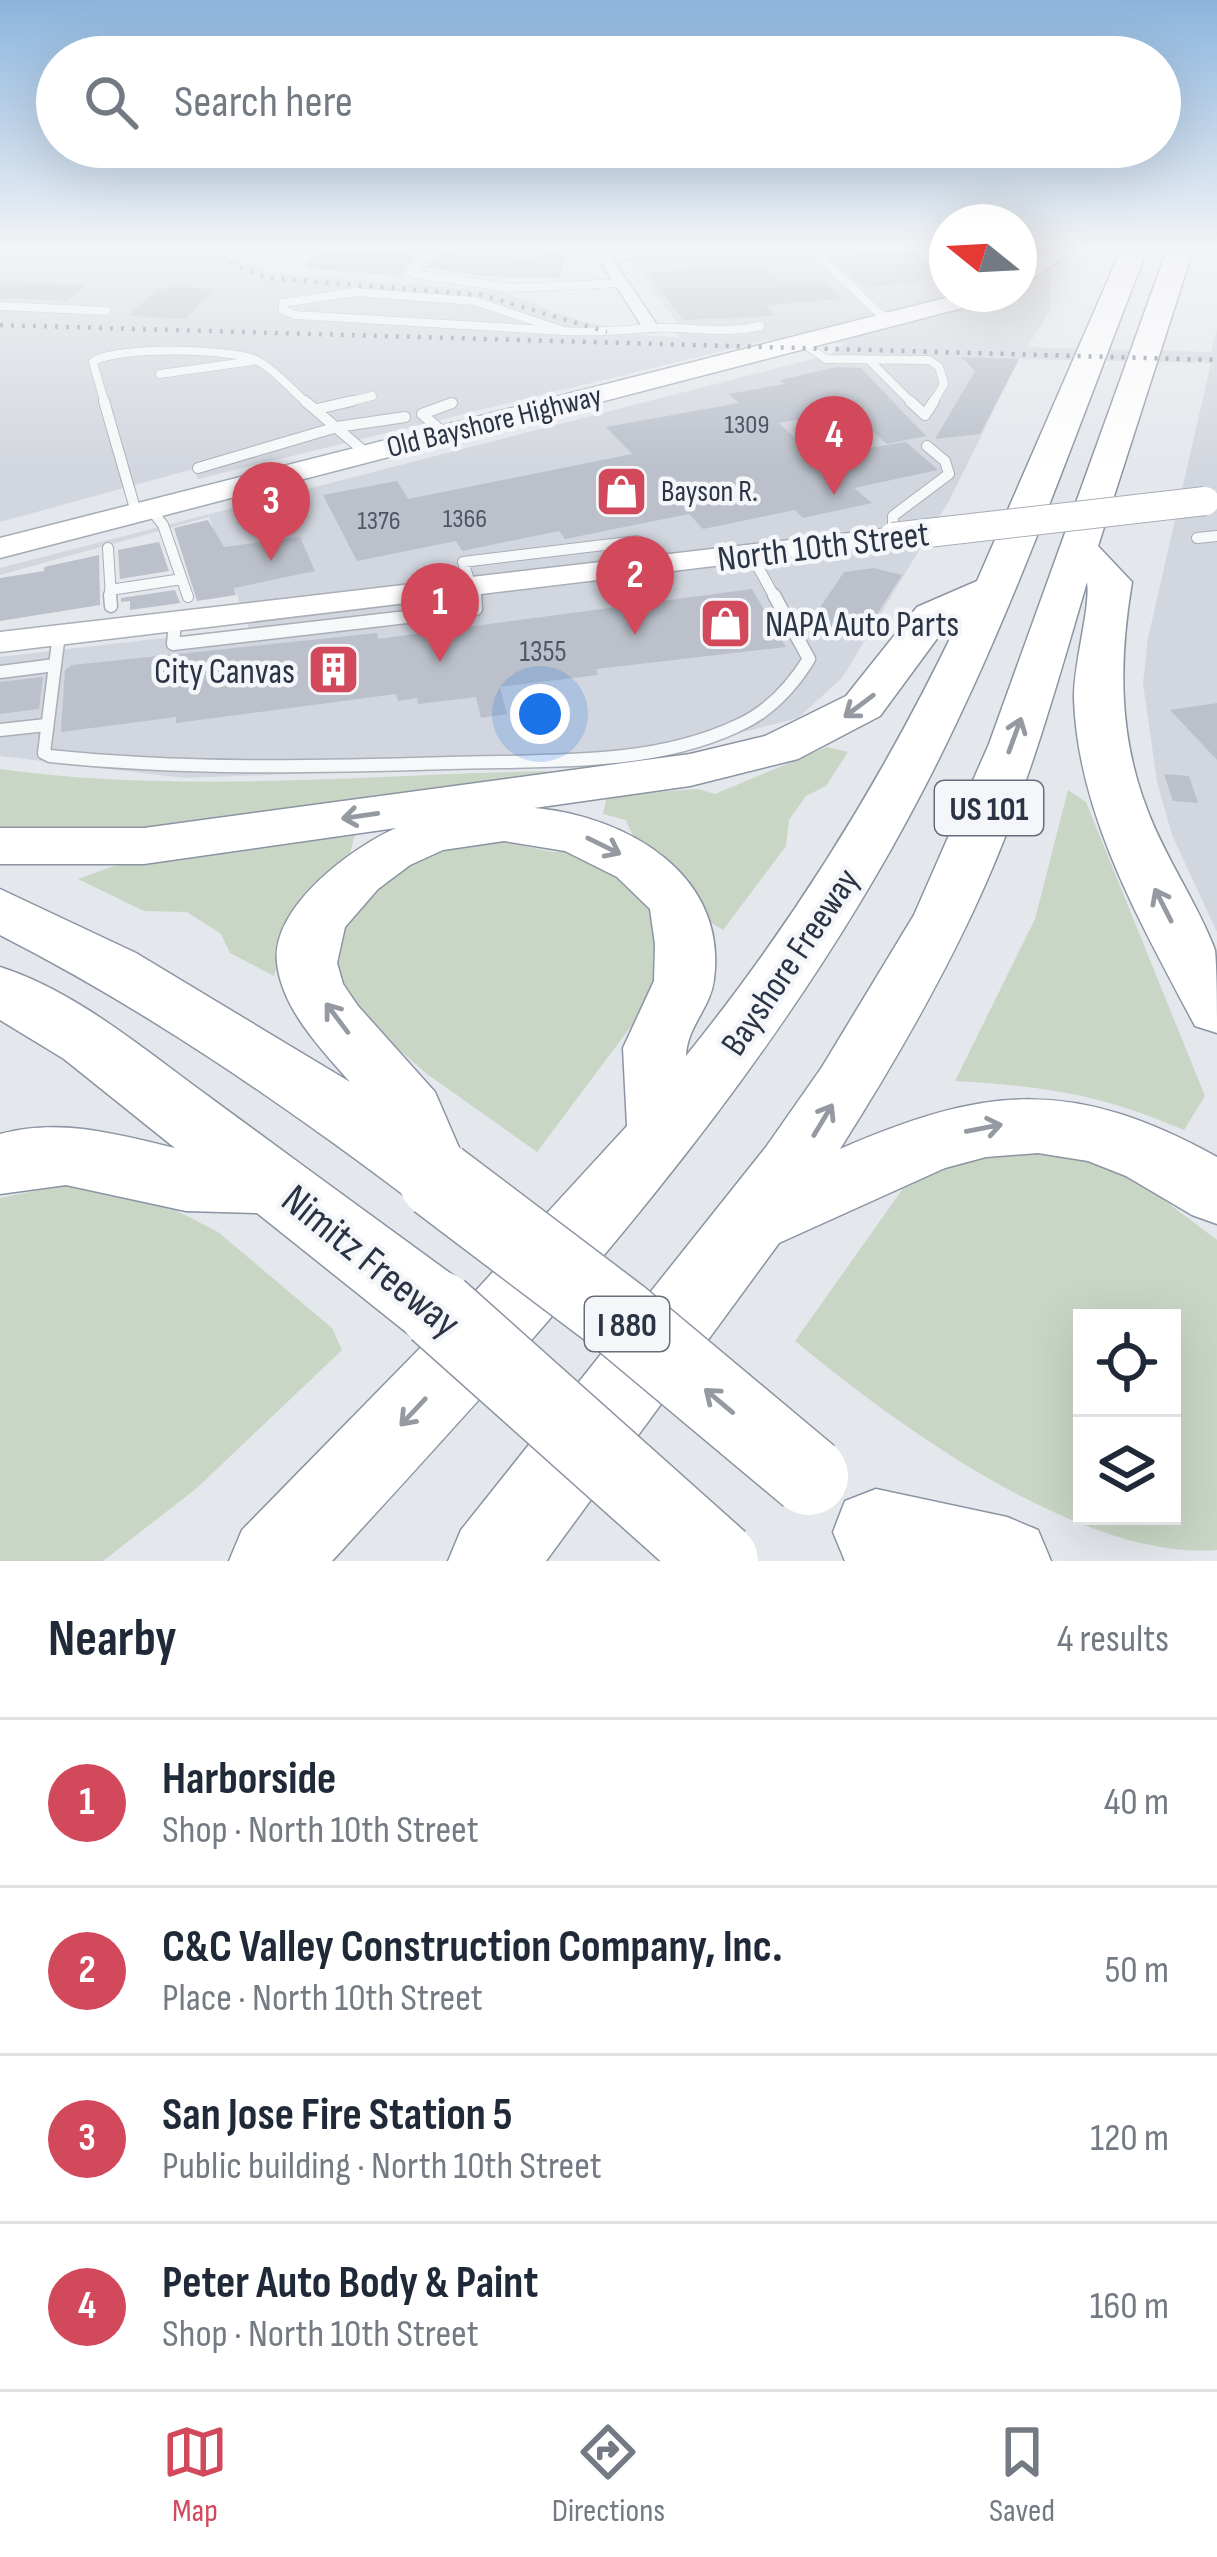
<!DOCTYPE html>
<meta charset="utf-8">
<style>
body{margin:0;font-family:"Sofia Sans Condensed",sans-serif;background:#f2f2f3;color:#1f2937}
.controls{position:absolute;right:36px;bottom:36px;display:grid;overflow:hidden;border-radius:0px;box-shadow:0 12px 48px #0002}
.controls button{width:108px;height:108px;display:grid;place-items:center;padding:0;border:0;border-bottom:3px solid #e0e1e3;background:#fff;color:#1f2937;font:60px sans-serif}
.compass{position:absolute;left:929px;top:204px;width:108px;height:108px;border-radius:50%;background:#fff;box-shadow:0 12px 48px #0002;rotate:288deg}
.you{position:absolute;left:540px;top:714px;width:42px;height:42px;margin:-30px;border:9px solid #fff;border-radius:50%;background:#1a73e8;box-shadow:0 0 0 18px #1a73e833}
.badge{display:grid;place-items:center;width:78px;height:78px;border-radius:50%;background:#d1495b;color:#fff;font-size:39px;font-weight:700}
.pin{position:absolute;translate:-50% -99px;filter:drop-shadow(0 3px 6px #0008)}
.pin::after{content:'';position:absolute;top:63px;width:42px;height:36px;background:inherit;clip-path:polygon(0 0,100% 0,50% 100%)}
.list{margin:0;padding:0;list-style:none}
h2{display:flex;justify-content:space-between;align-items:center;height:156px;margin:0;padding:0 48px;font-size:51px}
h2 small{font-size:39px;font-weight:400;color:#747a83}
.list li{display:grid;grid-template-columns:78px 1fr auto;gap:36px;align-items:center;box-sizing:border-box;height:168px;padding:0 48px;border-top:3px solid #e0e1e3}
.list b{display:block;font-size:45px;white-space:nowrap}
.list p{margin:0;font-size:39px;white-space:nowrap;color:#747a83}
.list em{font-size:39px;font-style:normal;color:#747a83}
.icon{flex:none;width:66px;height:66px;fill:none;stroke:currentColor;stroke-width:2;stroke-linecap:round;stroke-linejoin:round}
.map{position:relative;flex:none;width:1217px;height:1561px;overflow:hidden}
.search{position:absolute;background:#fff;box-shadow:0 12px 48px #0002;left:36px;right:36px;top:36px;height:132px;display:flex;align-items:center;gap:30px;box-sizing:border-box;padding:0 42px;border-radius:66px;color:#747a83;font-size:45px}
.sheet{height:828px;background:#fff}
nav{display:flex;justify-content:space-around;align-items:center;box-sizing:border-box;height:168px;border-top:3px solid #e0e1e3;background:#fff;font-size:33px;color:#747a83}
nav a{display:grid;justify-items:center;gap:6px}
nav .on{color:#d1495b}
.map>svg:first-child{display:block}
.built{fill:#d2d6de}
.green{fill:#c9d6c5;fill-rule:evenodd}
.building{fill:#bbc0ca}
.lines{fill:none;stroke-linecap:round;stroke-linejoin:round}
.service-far2-casing{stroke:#a9aeb7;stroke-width:9}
.service-far1-casing{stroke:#a9aeb7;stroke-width:12}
.service-casing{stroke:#a9aeb7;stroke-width:15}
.minor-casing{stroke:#a9aeb7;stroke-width:3}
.secondary-casing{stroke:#a9aeb7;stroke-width:3}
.primary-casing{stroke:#a3abb8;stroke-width:3}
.motorway-casing{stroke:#8b94a3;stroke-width:3}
.service-far2{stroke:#f7f8fa;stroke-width:8}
.service-far1{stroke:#f7f8fa;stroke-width:10}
.service{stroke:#f7f8fa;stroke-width:12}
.minor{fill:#f7f8fa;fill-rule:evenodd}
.secondary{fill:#fff;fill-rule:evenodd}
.primary{fill:#fff;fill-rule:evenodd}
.motorway{fill:#fff;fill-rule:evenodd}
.rail{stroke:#7d8696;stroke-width:4.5;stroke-dasharray:3 8;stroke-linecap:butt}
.secondary-bridge-casing{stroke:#a9aeb7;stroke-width:30;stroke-linecap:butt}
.motorway-bridge-casing{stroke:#8b94a3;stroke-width:81;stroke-linecap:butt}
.secondary-bridge{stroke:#fff;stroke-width:28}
.motorway-bridge{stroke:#fff;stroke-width:78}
.oneway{stroke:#959aa2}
.labels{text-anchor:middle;stroke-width:9;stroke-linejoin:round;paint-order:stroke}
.far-number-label{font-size:27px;fill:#4f5766}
.far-street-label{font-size:30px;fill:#2b3445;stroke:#f4f6f9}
.far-poi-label{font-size:30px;fill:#2b3445;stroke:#f4f6f9;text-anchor:start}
.number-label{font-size:30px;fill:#4f5766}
.shield{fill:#f4f6f9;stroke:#676e7b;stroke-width:3}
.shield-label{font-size:33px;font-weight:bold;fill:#2b3445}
.street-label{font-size:36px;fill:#2b3445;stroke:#f4f6f9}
.poi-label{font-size:36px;fill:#2b3445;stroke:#f4f6f9;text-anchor:start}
.near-street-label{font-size:42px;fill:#2b3445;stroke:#f4f6f9}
</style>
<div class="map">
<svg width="1217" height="1561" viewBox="0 0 1217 1561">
<rect width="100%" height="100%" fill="#e4e7ec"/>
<path class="built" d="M0 250H223L229 257 275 273 502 292 581 321 652 336 681 337 676 332 679 325 623 250H947V294H1019V250H1049L1051 309 1027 347 1211 352 1217 329V932L1172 835 1157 782 1143 683 1148 638 1211 363 1019 359 950 499 842 678 798 718 632 761 185 778 0 756V657L249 628 209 517 0 575V568L832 354 845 343 767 340 198 479 193 469 0 522Z"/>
<path class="green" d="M827 747 848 752 826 786 806 796 789 820 786 846 723 930C685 907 642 862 626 820L603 814 607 796 698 789 715 794Z
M0 769C179 794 365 775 545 771L559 777 106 835 0 833Z
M1068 790 1086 802 1205 1096 1184 1130C1101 1094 1044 1086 955 1081L1035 919Z
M355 834 349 858 285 936 274 976 230 953 221 934 187 912 144 911 78 879 117 865Z
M478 837 553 852H584L624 875 648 906 662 952 644 1009 537 1152 427 1074 366 1021 342 983 335 954 346 921 402 864Z
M1079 1147 1148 1188 1217 1240V1550C1080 1561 893 1422 795 1341L909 1180 979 1149ZM1082 1318H1172V1516H1082Z
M73 1183 150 1197 218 1232 332 1328 342 1350 197 1488 103 1561H0V1198Z"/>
<path class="building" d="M317 250H390L417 252 401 276 305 268Z
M894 250H913L947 278 864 288 829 255Z
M538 252 566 253 560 278 484 276 425 267 438 253 536 257Z
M763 264 782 283 824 280 843 299 766 305 774 316 683 320 648 273Z
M0 282 86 285 67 301 0 298Z
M178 287 215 289 186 319 128 316 157 289Z
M961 357 1019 359 980 434 935 439 975 371Z
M837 367 861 368 926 436 887 444 850 411 778 423 818 456 906 442 938 470 854 488 872 503 803 518 795 510 703 529 689 514 565 539 559 531 462 551 456 541 357 561 323 495 397 481 408 499 632 454 606 427 739 403 728 394 785 384 780 380Z
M208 520 224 547 300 537 315 571 234 588 236 595 197 601 174 528Z
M159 542 169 571 120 579 118 550Z
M99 555 100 605 0 621V578L44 571V567Z
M874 568 902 575 861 639 808 625 844 572Z
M752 589 786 647 596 669 598 675 500 687 507 714 481 718 476 697 418 704 417 698 398 701 396 694 176 723V717L61 732 65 670 72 665 377 633 378 639Z
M175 590 180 603 130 610V601L121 602V598Z
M43 677 39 709 0 714V682Z
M1217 703V760L1170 710Z
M1164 774 1189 776 1198 803 1173 801Z"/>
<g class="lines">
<defs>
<path id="service-far2" d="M430 250 411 271 414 274 510 288 621 283
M812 250 879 313 893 320
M926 250 947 265
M355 292 475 301 564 331 295 315 283 310V303Z
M0 306 106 311
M564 331C595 333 622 330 652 328 689 326 724 335 760 326
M802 343 826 359 929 360 939 367 944 384 932 404
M870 361 913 404
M160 374 253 361
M105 404 93 362C113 346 236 348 258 361 276 371 292 390 308 404
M340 404 372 396"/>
<path id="service-far1" d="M104 401 136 512
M305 401 366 453
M910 401 925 415 934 401
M317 409 352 401
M444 433 422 414 452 403
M198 468 337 427 405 417
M150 508 163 525 188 597
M893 537V516L949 474 945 461 927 446
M1197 538 1217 536
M108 548 111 598
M751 554 775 598
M110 590 182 579
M475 598 463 562 637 541 650 566"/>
<path id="service" d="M110 595 111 606
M175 622 173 644 476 609 475 595
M55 665 44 753 50 756C183 770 316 767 450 763 544 760 650 767 737 726 769 712 791 688 809 659L774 595
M0 672 55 665 59 635
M0 730 46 725"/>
<path id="minor" d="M593 250H694L687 254 613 260 659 328 657 331H645Z"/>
<path id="secondary" d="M893 528 904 531 908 537 904 543 0 652V632Z"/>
<path id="primary" d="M1049 250H1074L1019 288V271Z
M961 294H1001L997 299 0 558V538Z"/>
<path id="motorway" d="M1121 250H1147C1075 433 1012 620 921 794 770 1084 551 1322 332 1561H229L242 1530 426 1342 411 1336 257 1213 186 1211 66 1185 0 1194V1134C61 1118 115 1134 175 1148L64 1059 0 1020V967C75 991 141 1047 204 1093 291 1157 377 1220 465 1284L470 1297 627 1126 623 1048 654 981 655 944 650 909 617 877 565 851 504 841 443 850 410 865 378 889 345 927 337 963 343 984 358 1006 435 1092 473 1180 463 1202 438 1211 413 1202C282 1103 147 1010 0 935V889L136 953 350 1082C321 1049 282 1009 277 963 271 907 351 848 396 828L144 864H0V828H144L690 754 765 736 846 696 917 607 977 581ZM959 620C884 777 795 921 686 1056 687 1026 711 1008 714 979 728 874 626 816 534 808L690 786 798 759 880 716 947 625Z
M1167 250H1193L1098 546 1132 582C1119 660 1118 734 1147 809 1165 858 1197 902 1215 950 1217 973 1217 1009 1217 1033L1195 1026C1142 925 1078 816 1074 699 1073 665 1091 607 1087 582 1058 681 1030 781 989 876 948 971 895 1062 840 1149 987 1085 1074 1078 1217 1157V1224L1192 1215 1126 1176 1088 1161 1038 1153 986 1157 945 1168 779 1243 546 1561H448L461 1530 766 1147 822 1067 914 915 989 744Z
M876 1489 1007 1517 1038 1530 1051 1561H845L833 1532 845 1501Z"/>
</defs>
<use href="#service-far2" class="service-far2-casing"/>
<use href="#service-far1" class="service-far1-casing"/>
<use href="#service" class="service-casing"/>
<use href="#minor" class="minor-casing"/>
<use href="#secondary" class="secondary-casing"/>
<use href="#primary" class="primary-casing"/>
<use href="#motorway" class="motorway-casing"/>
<use href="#service-far2" class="service-far2"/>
<use href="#service-far1" class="service-far1"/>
<use href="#service" class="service"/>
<use href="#minor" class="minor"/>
<use href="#secondary" class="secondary"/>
<use href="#primary" class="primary"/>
<use href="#motorway" class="motorway"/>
<path class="rail" d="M212 250 237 267 268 278 482 295 607 332
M0 325 1217 360"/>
<defs>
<path id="secondary-bridge" d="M893 537 1205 501"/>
<path id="motorway-bridge" d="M438 1180 619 1317 809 1476
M438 1310 719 1561"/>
</defs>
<use href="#secondary-bridge" class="secondary-bridge-casing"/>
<use href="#motorway-bridge" class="motorway-bridge-casing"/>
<use href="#secondary-bridge" class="secondary-bridge"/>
<use href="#motorway-bridge" class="motorway-bridge"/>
</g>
<defs><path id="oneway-shaft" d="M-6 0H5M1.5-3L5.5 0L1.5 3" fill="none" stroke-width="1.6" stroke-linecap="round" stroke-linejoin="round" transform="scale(3)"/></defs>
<g class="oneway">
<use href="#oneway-shaft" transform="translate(859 706) rotate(143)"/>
<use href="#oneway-shaft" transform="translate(1015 735) rotate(-70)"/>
<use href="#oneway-shaft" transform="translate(360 816) rotate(172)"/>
<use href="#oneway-shaft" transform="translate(604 846) rotate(26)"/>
<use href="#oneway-shaft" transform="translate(1163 905) rotate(-117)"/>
<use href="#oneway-shaft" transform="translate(337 1018) rotate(-127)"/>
<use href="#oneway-shaft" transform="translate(823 1120) rotate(-59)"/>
<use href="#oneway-shaft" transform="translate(984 1128) rotate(-11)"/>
<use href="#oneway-shaft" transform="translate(719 1401) rotate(-140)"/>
<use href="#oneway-shaft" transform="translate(413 1412) rotate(133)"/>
</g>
<linearGradient id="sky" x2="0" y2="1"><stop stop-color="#8bb4dd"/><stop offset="0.53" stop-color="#f3f4f6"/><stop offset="1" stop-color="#f3f4f6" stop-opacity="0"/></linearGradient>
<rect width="1217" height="468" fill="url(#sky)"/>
<defs>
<symbol id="shop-square" viewBox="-11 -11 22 22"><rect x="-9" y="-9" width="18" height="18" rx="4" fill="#d1495b" stroke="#f4f6f9"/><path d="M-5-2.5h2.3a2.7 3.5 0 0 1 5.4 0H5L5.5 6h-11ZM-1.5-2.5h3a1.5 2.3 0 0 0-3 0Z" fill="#fff"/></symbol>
<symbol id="building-square" viewBox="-11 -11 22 22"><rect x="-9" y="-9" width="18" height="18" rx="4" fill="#d1495b" stroke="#f4f6f9"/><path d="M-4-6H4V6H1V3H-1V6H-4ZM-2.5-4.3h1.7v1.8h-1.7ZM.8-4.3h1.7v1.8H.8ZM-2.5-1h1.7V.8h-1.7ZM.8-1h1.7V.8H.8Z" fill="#fff"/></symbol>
</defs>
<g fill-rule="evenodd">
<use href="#shop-square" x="592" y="462" width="59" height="59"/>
<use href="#shop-square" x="696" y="594" width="59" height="59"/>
<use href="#building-square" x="304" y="640" width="59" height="59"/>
</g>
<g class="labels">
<g class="far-number-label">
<text x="747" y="433">1309</text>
<text x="465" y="527">1366</text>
<text x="379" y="529">1376</text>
</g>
<g class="far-street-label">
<text transform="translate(494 421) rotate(-14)" y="10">Old Bayshore Highway</text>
</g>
<g class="far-poi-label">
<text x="661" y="501">Bayson R.</text>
</g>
<g class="number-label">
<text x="543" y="661">1355</text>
</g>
<g class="shield">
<rect x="935" y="781" width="108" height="54" rx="9"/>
<rect x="585" y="1297" width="84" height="54" rx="9"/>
</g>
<g class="shield-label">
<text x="989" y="820">US 101</text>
<text x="627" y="1336">I 880</text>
</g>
<g class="street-label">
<text transform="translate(823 545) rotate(-7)" y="13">North 10th Street</text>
<text transform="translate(789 961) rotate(-56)" y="13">Bayshore Freeway</text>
</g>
<g class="poi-label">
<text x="765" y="636">NAPA Auto Parts</text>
<text x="295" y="683" text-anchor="end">City Canvas</text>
</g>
<g class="near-street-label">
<text transform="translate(372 1260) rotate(39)" y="15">Nimitz Freeway</text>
</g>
</g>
</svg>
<div class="controls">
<button><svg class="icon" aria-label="locate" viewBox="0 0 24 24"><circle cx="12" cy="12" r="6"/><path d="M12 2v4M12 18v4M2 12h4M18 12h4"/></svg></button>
<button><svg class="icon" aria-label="layers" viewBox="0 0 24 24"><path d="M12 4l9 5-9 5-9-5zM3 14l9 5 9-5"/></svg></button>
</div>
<svg class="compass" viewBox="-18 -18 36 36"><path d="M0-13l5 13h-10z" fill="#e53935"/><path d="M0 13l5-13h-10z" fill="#747a83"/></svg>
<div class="you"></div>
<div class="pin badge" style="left:440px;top:662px">1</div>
<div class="pin badge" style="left:635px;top:635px">2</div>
<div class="pin badge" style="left:271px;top:561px">3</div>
<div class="pin badge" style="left:834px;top:495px">4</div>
<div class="search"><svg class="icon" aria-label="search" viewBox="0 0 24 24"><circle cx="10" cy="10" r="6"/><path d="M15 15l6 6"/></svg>Search here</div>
</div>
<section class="sheet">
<h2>Nearby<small>4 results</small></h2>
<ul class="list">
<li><span class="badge">1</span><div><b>Harborside</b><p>Shop · North 10th Street</p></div><em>40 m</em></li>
<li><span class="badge">2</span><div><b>C&amp;C Valley Construction Company, Inc.</b><p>Place · North 10th Street</p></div><em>50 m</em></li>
<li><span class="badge">3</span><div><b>San Jose Fire Station 5</b><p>Public building · North 10th Street</p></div><em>120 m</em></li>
<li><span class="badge">4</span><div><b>Peter Auto Body &amp; Paint</b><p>Shop · North 10th Street</p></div><em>160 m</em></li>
</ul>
</section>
<nav>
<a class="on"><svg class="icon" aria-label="map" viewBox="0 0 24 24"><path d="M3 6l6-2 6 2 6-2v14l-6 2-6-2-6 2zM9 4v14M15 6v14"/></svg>Map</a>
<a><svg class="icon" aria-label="directions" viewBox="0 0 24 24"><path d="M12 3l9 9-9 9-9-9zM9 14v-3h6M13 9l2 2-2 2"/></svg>Directions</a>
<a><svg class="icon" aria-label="saved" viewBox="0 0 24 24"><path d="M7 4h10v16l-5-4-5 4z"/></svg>Saved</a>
</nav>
